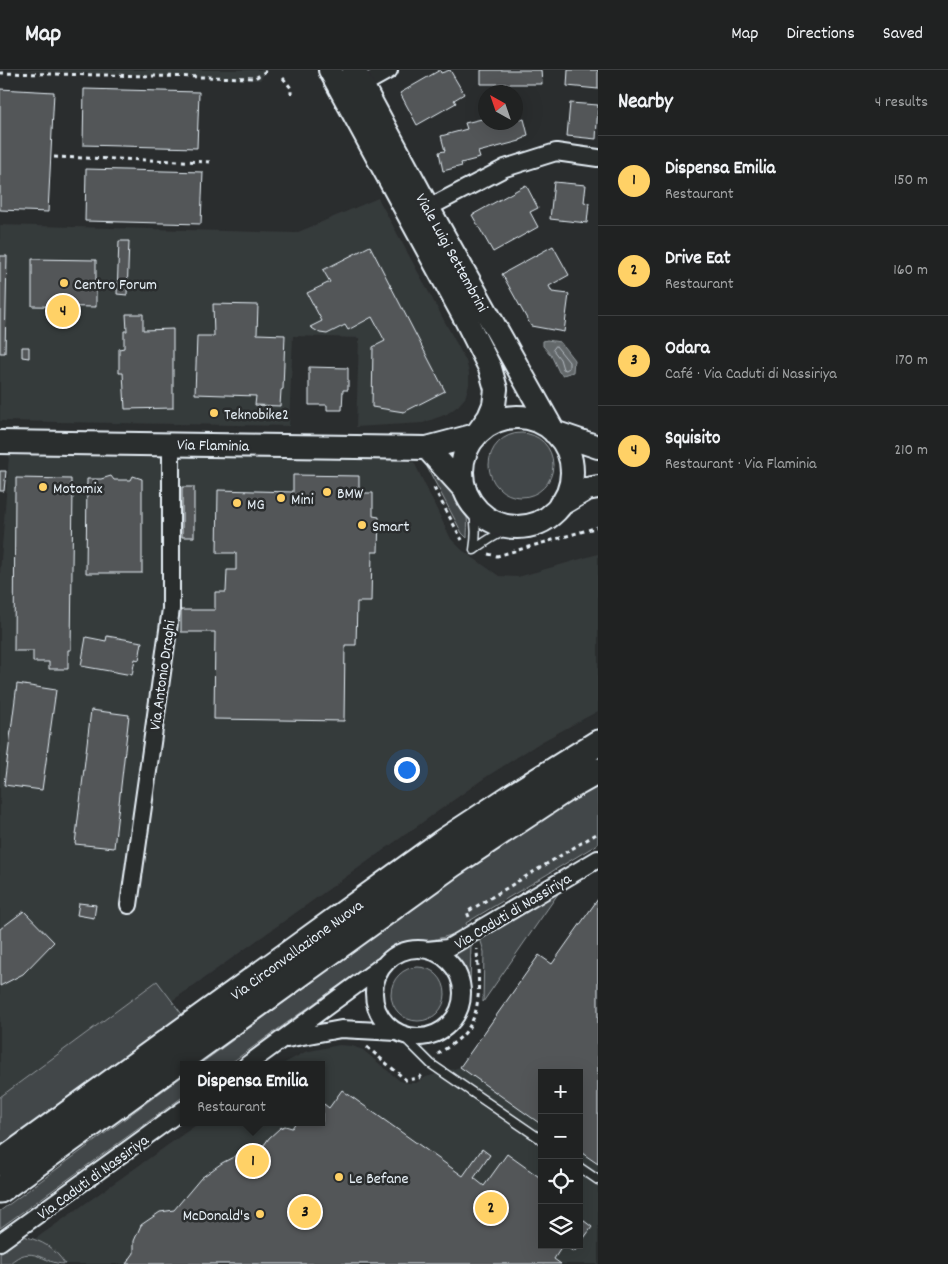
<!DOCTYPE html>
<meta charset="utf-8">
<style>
body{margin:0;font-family:Dekko,sans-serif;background:#282a2a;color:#f1f3f6}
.controls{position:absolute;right:15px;bottom:15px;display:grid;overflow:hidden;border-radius:0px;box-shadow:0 5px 20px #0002}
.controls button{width:45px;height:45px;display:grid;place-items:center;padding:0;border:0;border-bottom:1px solid #3d3f40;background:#202222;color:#f1f3f6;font:25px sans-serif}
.compass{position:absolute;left:478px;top:15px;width:45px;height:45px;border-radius:50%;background:#202222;box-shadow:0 5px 20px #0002;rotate:320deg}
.you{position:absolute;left:406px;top:699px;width:18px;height:18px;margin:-12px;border:4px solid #fff;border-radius:50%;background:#1a73e8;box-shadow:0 0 0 8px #1a73e833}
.badge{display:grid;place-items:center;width:32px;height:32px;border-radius:50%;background:#ffd166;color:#111;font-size:16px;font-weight:700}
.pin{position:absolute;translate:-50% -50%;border:2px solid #fff;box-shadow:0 1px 5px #0006}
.popup{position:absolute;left:180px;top:991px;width:145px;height:65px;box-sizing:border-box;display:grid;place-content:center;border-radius:0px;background:#202222;filter:drop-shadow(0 1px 4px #0005);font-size:16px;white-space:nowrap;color:#a2a4a5}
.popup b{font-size:19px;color:#f1f3f6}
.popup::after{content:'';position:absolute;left:50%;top:100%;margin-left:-10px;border:10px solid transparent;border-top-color:#202222}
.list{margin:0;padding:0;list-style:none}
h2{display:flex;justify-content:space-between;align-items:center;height:65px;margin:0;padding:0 20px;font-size:21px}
h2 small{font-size:16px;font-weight:400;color:#a2a4a5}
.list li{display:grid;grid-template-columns:32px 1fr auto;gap:15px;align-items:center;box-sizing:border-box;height:90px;padding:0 20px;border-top:1px solid #3d3f40}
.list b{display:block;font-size:19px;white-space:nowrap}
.list p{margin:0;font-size:16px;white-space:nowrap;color:#a2a4a5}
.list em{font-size:16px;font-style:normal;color:#a2a4a5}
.icon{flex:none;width:28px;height:28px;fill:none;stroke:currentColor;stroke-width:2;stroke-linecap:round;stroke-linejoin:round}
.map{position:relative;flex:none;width:598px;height:1194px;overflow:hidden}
header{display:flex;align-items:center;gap:30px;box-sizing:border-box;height:70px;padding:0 25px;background:#202222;border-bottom:1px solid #3d3f40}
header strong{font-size:24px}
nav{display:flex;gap:28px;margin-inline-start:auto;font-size:18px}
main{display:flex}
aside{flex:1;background:#202222}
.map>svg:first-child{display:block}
.built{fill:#363a3b;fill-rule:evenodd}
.green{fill:#424648;stroke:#959ca0}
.water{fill:#63686b;stroke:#989fa3}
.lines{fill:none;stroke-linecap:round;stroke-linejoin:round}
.shore{stroke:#b3bac0;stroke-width:1}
.building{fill:#535759;stroke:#e8f1f8}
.lane-casing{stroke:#e8f1f8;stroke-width:11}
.street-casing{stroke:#e8f1f8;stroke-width:20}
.secondary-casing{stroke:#e8f1f8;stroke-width:26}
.primary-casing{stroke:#e8f1f8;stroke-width:29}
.path{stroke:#e8f1f8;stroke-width:3;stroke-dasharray:4 4;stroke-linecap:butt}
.lane{stroke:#2a2d2e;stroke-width:8}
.street{stroke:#2a2d2e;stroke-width:16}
.secondary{stroke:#2a2d2e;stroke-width:22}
.primary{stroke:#2a2d2e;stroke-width:25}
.poi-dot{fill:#ffd166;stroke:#2a2d2e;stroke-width:2}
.labels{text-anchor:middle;stroke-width:5;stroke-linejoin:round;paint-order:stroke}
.street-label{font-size:16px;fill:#e8f1f8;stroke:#2a2d2e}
.poi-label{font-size:16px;fill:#e8f1f8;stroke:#2a2d2e;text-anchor:start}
</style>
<header>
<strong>Map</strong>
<nav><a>Map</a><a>Directions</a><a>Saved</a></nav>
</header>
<main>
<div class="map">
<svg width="598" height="1194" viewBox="0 0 598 1194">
<rect width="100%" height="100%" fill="#2a2d2e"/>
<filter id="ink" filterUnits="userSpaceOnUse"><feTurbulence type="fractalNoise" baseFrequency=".02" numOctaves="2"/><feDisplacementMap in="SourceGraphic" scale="10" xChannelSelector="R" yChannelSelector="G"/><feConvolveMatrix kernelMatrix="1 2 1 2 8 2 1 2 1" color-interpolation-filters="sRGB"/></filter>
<g filter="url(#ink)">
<path class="built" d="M10 0H267L260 10Z
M378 128 466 291 469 303V315L465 328 458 336 447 344 423 353 356 357 359 268 293 266 289 356 0 351V155L296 163Z
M183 385 378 389 414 392 451 469 462 480 499 506 518 507 598 484V641L541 672 486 707 172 931 157 911 0 1027V503L9 386Z
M598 829V1194H0V1183L24 1166 35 1169 199 1053 322 1052V995H281L305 982 339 975 352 976 363 980 400 1011 408 1013H416L426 1007 460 997 539 885 553 894ZM542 1003H579V1175H542Z"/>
<path class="green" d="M489 395a32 32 0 1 1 64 0a32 32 0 1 1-64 0Z
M427 397C445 406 463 428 467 447 468 454 467 461 467 468L462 463Z
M598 714V774L466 853 467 858C445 870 425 870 402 876 394 878 387 883 380 886L228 995H199L455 807 544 748Z
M562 818 483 932 484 882 480 868Z
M471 873 470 921C467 906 461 897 451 885Z
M391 924a27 27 0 1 1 54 0a27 27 0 1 1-54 0Z
M157 911 184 947 0 1080V1027Z
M184 1005V1026L0 1158V1141Z
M24 1166C43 1172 54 1177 65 1194 42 1194 33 1172 9 1194H0V1183Z"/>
<path class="water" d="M547 270 560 272 574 290 573 302 563 305 559 302 551 285 543 276V271Z"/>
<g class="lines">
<path class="shore" d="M556 276 569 292V298L566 300 563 299 560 289 553 280Z"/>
</g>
<path class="building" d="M440 0 441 3 450 0 464 24 454 30 456 33 417 55 400 23Z
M481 0H541L542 14H481Z
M568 0H598V19L567 16Z
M0 19 54 22 48 142 0 140Z
M84 19 199 22 197 78 83 75Z
M570 33 598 35 596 69 567 66Z
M516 41H518L521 50 524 49 528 65 525 66V68L520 70V71L478 82 480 88 461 93 462 96 443 101 439 82 445 81 441 66 467 59 465 53 486 48V52H516Z
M86 99 203 102 201 154 85 151Z
M554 112 586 115 584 132 589 133 587 153 550 149Z
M526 115 538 138 530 142 538 157 493 182 472 145Z
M119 171H129L127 225 117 224Z
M370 176 445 321 404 342 372 337 373 277 385 271 372 247 348 260 345 255 327 264 320 263 310 257 322 251 307 223 330 212 323 200Z
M553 176 569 205 549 216 552 222 569 224 564 262 531 256 502 204Z
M0 186H7L5 283H0Z
M32 189 96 190V237L32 236Z
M213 234 258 235 257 264 285 265 283 319 281 320 280 336 255 335 256 326 195 324 197 266H214Z
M126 244H143V260L173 259V338L125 339 123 303H119V279L124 278V261H127Z
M22 277H29V288L22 287Z
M309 297 348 298V320H343L342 340H327V335H309Z
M0 401H6L4 421H0Z
M293 405 359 406V423H373V446L379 447 378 482H372L371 532H357L356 575H345L344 651 214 649 215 562H181V540H215V522H226L227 500H236V483H217L218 420 293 422Z
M111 406 114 410H131L133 406 142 409V503H86L87 409H101Z
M16 408 71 409V418H73L71 580H68V599H49V592H33V581H14L15 417H16Z
M182 417H194V467H182Z
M107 566 142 572 139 590 135 589 132 605 81 596 86 567 106 571Z
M17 614 56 620 42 720 4 715Z
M91 640 129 645 114 778 75 774Z
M598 829V1094L579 1081V1003H542V1055L460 997 539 885 552 894Z
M79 833 96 835 94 848 77 845Z
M24 841 54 872 23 904 0 916V859Z
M342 1020 463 1106 482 1079 490 1085 474 1108 484 1116 507 1084 542 1109V1175H563L554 1189 561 1194H126L134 1183V1171L141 1155 160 1142 174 1140 201 1108 222 1093 243 1082 264 1075 269 1068 280 1058 285 1056 292 1058 296 1052H322V1038L324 1034 329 1038Z
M579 1147 592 1157 579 1175Z
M564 1175H579L574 1182Z"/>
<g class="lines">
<defs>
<path id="lane" d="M472 433C476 449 477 463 474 480 490 468 501 461 520 456
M400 963 431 994 542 1070
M579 1097 598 1110"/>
<path id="street" d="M362 15 389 0
M428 138 505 98 556 82 598 88
M129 835 171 539V374
M374 923a44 44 0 1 1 88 0a44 44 0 1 1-88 0Z
M427 880 448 878 598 789
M287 969 341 959 397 962
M247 995 382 896
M0 1172 184 1039"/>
<path id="secondary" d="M354 0 428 138 554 362 598 377
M462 402a55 55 0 1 1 110 0a55 55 0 1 1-110 0Z
M0 372 427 378 476 365 489 347 494 335 496 319 490 298 466 250 330 0
M427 378 465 420
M560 435 587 419 598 417"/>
<path id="primary" d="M0 1093 443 772 510 728 598 673
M0 1120 451 795 564 720 598 701"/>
</defs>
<use href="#lane" class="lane-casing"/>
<use href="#street" class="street-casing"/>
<use href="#secondary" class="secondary-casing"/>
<use href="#primary" class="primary-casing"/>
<path class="path" d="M0 3 255 8 268 0
M283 8 291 18V24
M54 87 211 92
M434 418 462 470
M488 484 497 486 598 457
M469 847 467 842 598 763
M367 977 406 1010 419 1008 424 1003
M438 984C446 978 455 973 463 965 484 942 478 908 477 879"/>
<use href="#lane" class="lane"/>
<use href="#street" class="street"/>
<use href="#secondary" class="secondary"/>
<use href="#primary" class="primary"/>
</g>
</g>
<g class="poi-dot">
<circle cx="64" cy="213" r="5"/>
<circle cx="214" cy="343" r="5"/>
<circle cx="43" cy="417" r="5"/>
<circle cx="327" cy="422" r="5"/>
<circle cx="281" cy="428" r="5"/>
<circle cx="237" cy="433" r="5"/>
<circle cx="362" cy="455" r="5"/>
<circle cx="339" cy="1107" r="5"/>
<circle cx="260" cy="1144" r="5"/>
</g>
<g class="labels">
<g class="street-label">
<text transform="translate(453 182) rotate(61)" y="6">Viale Luigi Settembrini</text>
<text transform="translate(213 374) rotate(1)" y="6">Via Flaminia</text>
<text transform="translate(161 605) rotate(-82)" y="6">Via Antonio Draghi</text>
<text transform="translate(512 840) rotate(-31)" y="6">Via Caduti di Nassiriya</text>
<text transform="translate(296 879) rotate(-36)" y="6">Via Circonvallazione Nuova</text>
<text transform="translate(92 1106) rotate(-36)" y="6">Via Caduti di Nassiriya</text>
</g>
<g class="poi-label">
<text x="74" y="219">Centro Forum</text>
<text x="224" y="349">Teknobike2</text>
<text x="53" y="423">Motomix</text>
<text x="337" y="428">BMW</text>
<text x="291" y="434">Mini</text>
<text x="247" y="439">MG</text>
<text x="372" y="461">Smart</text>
<text x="349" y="1113">Le Befane</text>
<text x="250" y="1150" text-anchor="end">McDonald's</text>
</g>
</g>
</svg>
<div class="controls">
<button>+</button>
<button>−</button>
<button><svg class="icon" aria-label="locate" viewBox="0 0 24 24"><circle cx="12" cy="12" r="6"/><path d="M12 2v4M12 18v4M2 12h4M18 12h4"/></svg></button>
<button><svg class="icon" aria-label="layers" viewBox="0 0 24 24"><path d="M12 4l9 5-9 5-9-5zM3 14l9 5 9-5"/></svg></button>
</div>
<svg class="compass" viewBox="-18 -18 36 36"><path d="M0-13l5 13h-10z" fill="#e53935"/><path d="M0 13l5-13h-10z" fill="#a2a4a5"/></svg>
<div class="you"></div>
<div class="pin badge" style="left:253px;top:1091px">1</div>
<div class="popup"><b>Dispensa Emilia</b>Restaurant</div>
<div class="pin badge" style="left:491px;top:1138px">2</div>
<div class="pin badge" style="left:305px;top:1142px">3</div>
<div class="pin badge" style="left:63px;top:241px">4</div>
</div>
<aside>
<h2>Nearby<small>4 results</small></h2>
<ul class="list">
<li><span class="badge">1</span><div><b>Dispensa Emilia</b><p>Restaurant</p></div><em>150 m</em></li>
<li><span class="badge">2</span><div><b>Drive Eat</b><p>Restaurant</p></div><em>160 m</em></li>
<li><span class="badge">3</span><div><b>Odara</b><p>Café · Via Caduti di Nassiriya</p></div><em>170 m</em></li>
<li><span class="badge">4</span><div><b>Squisito</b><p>Restaurant · Via Flaminia</p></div><em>210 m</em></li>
</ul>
</aside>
</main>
